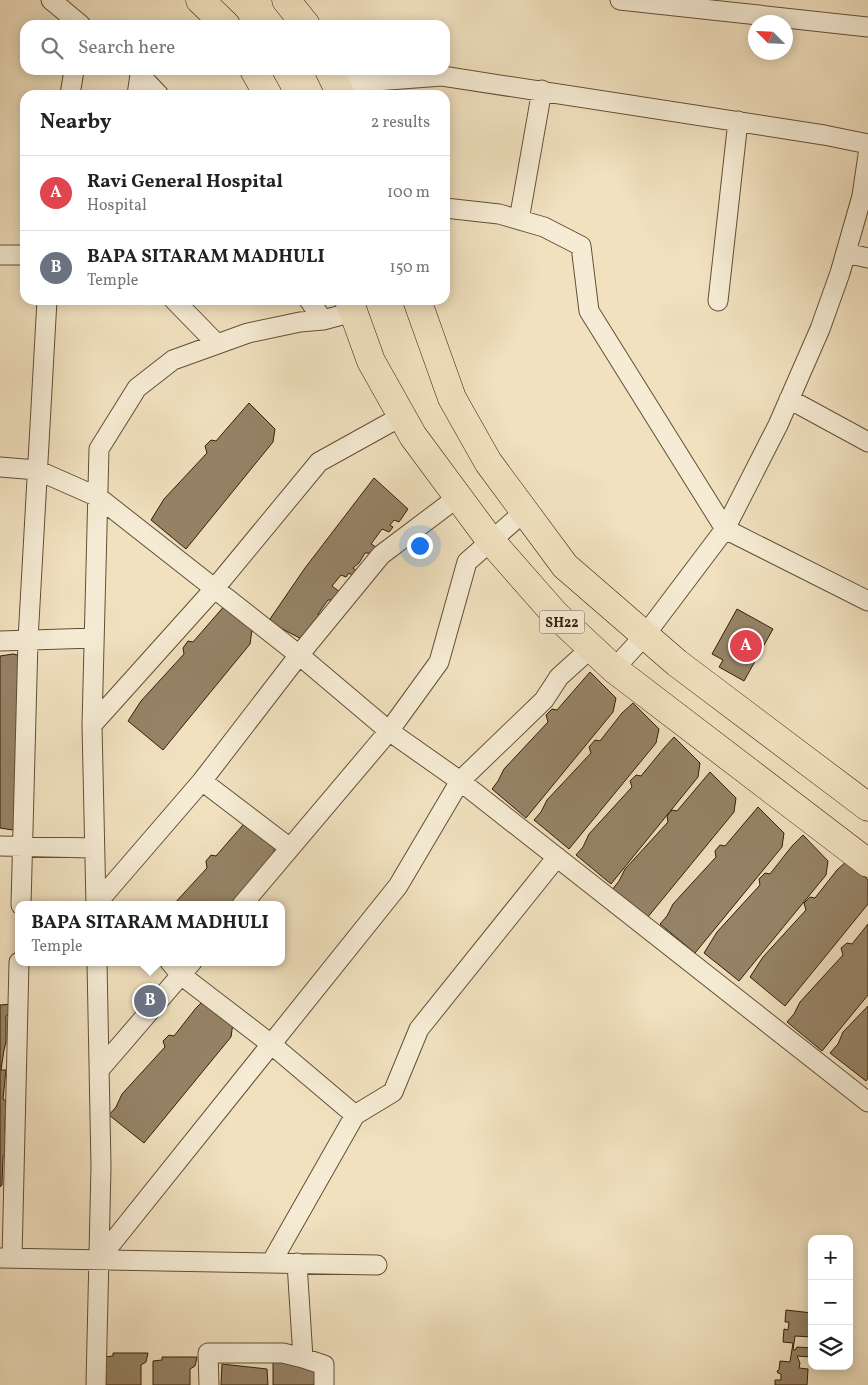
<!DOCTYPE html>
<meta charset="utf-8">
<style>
body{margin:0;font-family:Vollkorn,serif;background:#f6f6f6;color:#222}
.controls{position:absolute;right:15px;bottom:15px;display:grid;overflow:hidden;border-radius:10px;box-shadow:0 2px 12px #0003}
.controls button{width:45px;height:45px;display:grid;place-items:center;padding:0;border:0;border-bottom:1px solid #e0e0e0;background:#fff;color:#222;font:25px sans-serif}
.compass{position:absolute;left:748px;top:15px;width:45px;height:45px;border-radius:50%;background:#fff;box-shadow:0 2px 12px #0003;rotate:294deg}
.you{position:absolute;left:419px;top:545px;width:18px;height:18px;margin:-12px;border:4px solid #fff;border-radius:50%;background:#1a73e8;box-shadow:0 0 0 8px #1a73e833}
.badge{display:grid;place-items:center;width:32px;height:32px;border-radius:50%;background:#8f2418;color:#fff;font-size:16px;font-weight:700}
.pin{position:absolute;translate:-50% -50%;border:2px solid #fff;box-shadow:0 1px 5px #0006}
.popup{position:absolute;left:15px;top:901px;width:270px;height:65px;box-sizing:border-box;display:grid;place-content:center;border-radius:10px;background:#fff;filter:drop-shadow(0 1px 4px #0005);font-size:16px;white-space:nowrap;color:#767676}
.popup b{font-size:19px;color:#222}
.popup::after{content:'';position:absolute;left:50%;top:100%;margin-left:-10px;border:10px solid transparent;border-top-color:#fff}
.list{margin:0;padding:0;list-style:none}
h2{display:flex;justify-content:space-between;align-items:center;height:65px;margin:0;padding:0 20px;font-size:21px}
h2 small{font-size:16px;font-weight:400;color:#767676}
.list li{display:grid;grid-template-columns:32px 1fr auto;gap:15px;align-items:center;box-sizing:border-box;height:75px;padding:0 20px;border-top:1px solid #e0e0e0}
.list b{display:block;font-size:19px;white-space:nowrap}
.list p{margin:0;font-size:16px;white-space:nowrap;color:#767676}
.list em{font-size:16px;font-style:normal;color:#767676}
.icon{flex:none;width:28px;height:28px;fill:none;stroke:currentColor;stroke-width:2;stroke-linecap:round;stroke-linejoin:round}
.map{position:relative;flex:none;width:868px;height:1385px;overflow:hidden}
.search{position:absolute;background:#fff;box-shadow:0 2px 12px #0003;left:20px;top:20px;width:430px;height:55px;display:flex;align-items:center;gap:12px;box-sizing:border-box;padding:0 18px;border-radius:15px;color:#767676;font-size:19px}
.panel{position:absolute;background:#fff;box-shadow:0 2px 12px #0003;left:20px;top:90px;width:430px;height:215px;border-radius:15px}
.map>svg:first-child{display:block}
.building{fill:#968367;stroke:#341e07}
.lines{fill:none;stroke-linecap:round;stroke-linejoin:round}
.street-casing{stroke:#634f35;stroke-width:21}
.primary-casing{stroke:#341e07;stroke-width:29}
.street{stroke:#f6ecd5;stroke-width:19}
.primary{stroke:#f1e1bf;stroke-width:28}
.labels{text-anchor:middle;stroke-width:4;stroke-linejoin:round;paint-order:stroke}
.shield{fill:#f6ecd5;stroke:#6e5c45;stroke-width:1}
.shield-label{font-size:14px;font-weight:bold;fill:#341e07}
</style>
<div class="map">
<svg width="868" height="1385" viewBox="0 0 868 1385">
<rect width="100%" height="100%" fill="#f1e1bf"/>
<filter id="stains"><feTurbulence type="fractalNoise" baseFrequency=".004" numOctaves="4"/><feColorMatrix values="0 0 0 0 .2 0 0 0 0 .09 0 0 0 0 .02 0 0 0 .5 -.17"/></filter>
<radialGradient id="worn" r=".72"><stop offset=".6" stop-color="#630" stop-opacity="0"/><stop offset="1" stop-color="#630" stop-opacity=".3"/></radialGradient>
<path class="building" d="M249 403 275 429 273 442 186 549 151 520 164 499 207 453 205 446 211 440 216 441Z
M374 478 408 509 399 522 394 520 390 525 393 527 389 532 382 529 371 544 376 547 372 553H365L359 563 353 568 358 572 354 577 349 573 346 577 341 575 332 586 340 592 335 600H328L318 614 320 621 307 642 277 626 270 619 305 568Z
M226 604 252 630 250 644 163 750 128 721 141 701 184 654 183 648 188 641 193 642Z
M737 609 773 629 744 681 719 667 723 660 712 654Z
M13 654 22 656 19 831 0 828V656Z
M590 672 616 698 613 712 526 818 492 789 498 781 504 769 548 722 546 715 552 709 557 710Z
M633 703 659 729 656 743 569 849 534 820 541 812 547 800 591 753 589 747 595 740 600 741 622 713Z
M674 737 700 763 698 777 611 884 576 855 583 847 589 834 632 787 630 781 636 775 641 776 664 748Z
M710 772 736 798 734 812 647 918 612 890 619 881 625 869 668 822 667 816 672 810 677 811Z
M758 807 784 833 782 847 695 953 660 924 667 916 673 904 716 857 715 851 720 845 725 846Z
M249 818 275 843 273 857 234 905H173L207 868 206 861 211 855 216 856Z
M803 835 828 861 826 875 739 981 704 953 717 932 760 885 759 879 765 873 770 874 792 846Z
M848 860 868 880V904L785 1006 750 977 763 957 806 910 804 903 810 897 815 898 837 870Z
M868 924V995L822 1051 787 1022 794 1014 800 1002 843 955 841 948 847 943 852 944Z
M207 997 233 1023 231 1037 144 1143 109 1115 116 1107 122 1094 165 1047 163 1041 169 1035 174 1036 196 1008Z
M13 1004 11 1013 6 1016V1042L4 1050 1 1070H6L3 1099 6 1101 5 1126 6 1155 3 1156 2 1185 0 1187V1005Z
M868 1006V1078L866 1081 830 1053 838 1044 843 1032Z
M786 1310 812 1313V1337L795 1336 793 1350H795L797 1347 812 1348V1357L797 1356 800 1363 799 1368 808 1369 807 1385H775V1380H781V1374L778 1373 777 1371 779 1370 780 1361 790 1362 793 1343 783 1342 784 1329 788 1330 789 1322H785Z
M113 1353H148L146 1362 141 1365V1385H104V1357L113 1356Z
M162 1357H197L195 1366 190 1369V1385H153V1361L162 1360Z
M273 1360 319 1366V1382H314V1385H273Z
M222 1364 267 1369 268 1385H221Z"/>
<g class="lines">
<defs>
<path id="street" d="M51 0 81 25
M620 0 868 27
M335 84 442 76 824 135 868 144
M70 95 74 70
M137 95 140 75 159 95
M445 208 499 214 544 227 581 246 589 311 725 529 778 425 820 329 840 273 862 196 868 155
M519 220 542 90
M846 253 868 258
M0 255H25
M174 300 217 344
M309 300 323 320
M718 301 738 121
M789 399 868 442
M0 467 37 470 98 497 299 655 389 731 460 781 868 1102
M0 641 94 638
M614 669 645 635 725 529 868 601
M92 725 215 588 319 462 402 416
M202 781 290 848
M0 846 94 848
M21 905 28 640 47 300
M96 905 92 725 99 449 137 388 173 360 248 333 300 322 323 320 353 312
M97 905 96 904 202 781 299 655 381 555 458 497
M242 905 389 731 439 662 467 562 525 511
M170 962 181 975 271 1044 355 1115
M100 1069 192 962
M0 1258 377 1265
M12 1258 19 962
M99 1259 398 886 460 781 544 700 559 677 591 648
M271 1263 355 1115 393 1092 419 1029 557 857
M303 1358 324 1365V1385
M96 1385 101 1167 97 962
M209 1385 208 1353H283L303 1358 297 1263"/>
<path id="primary" d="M200 0 226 25
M286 0 306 25
M254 70 268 95
M329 70 341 95
M349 300 371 361 413 436 490 540 555 614 614 669 868 863
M417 300 452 398 488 462 565 566 677 663 868 807"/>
</defs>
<use href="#street" class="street-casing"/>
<use href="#primary" class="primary-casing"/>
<use href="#street" class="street"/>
<use href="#primary" class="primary"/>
</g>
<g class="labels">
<rect class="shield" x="539.5" y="610.5" width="45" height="23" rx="4"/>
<g class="shield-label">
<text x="562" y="627">SH22</text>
</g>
</g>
<rect width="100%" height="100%" filter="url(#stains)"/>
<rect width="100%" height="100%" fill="url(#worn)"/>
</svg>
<div class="controls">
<button>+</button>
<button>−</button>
<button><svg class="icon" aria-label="layers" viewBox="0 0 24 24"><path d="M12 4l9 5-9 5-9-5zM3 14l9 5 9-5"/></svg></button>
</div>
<svg class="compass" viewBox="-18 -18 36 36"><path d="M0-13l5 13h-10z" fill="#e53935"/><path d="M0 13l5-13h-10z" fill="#767676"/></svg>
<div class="you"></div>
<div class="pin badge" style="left:746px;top:646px;background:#e0444e">A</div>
<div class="pin badge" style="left:150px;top:1001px;background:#6b7280">B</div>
<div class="popup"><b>BAPA SITARAM MADHULI</b>Temple</div>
<div class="search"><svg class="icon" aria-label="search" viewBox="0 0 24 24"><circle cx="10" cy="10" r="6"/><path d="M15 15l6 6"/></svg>Search here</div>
<section class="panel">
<h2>Nearby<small>2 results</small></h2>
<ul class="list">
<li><span class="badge" style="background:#e0444e">A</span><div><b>Ravi General Hospital</b><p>Hospital</p></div><em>100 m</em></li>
<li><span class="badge" style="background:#6b7280">B</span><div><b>BAPA SITARAM MADHULI</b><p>Temple</p></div><em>150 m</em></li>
</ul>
</section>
</div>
